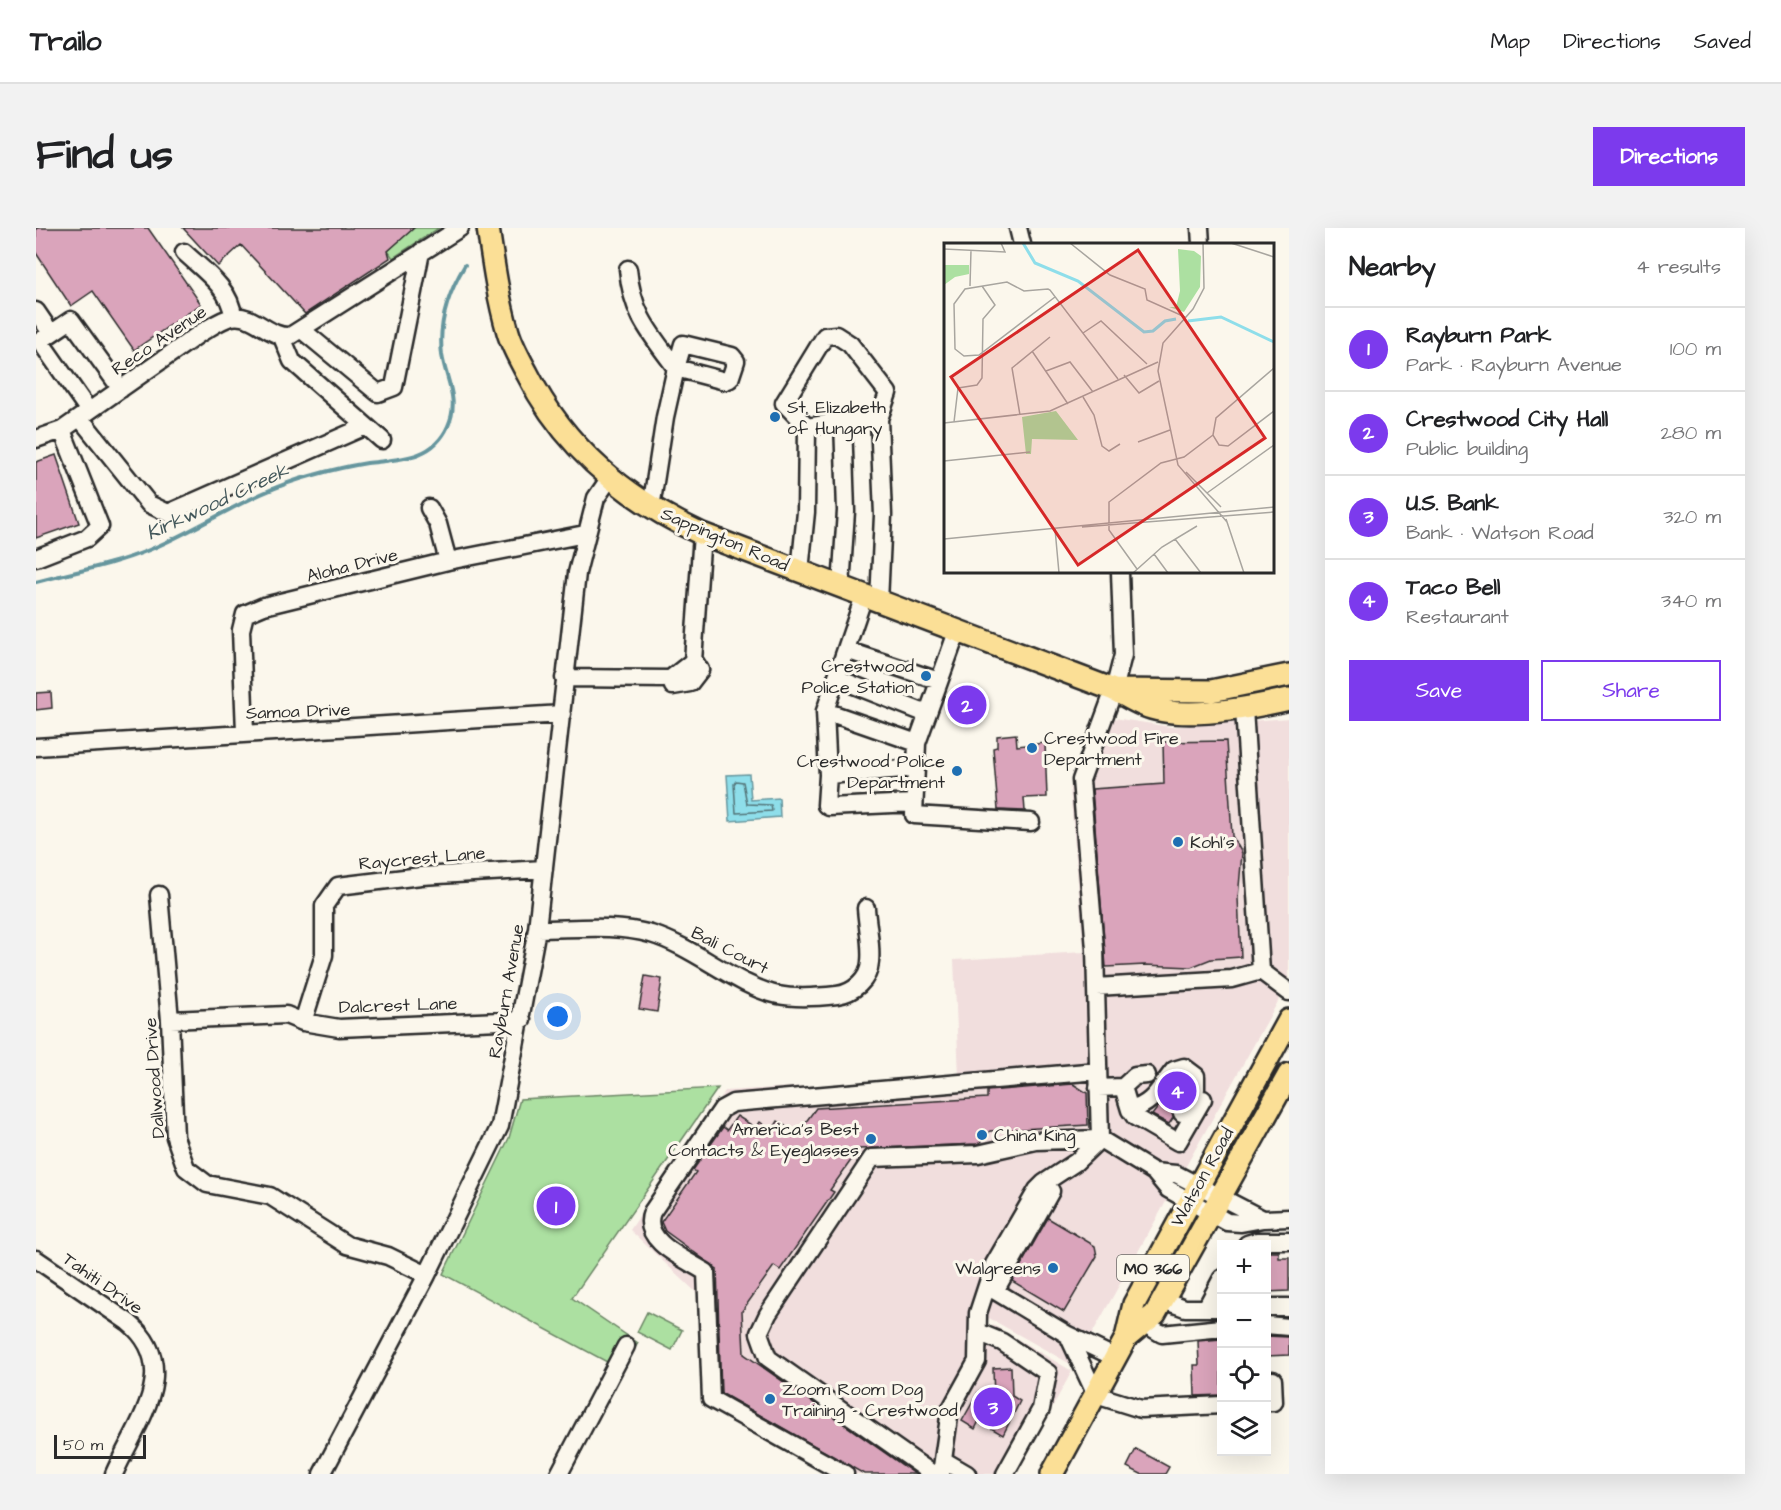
<!DOCTYPE html>
<meta charset="utf-8">
<style>
body{margin:0;font-family:"Architects Daughter",sans-serif;background:#f2f2f2;color:#202124}
.controls{position:absolute;right:18px;bottom:18px;display:grid;overflow:hidden;border-radius:0px;box-shadow:0 6px 24px #0002}
.controls button{width:54px;height:54px;display:grid;place-items:center;padding:0;border:0;border-bottom:2px solid #e0e0e0;background:#fff;color:#202124;font:30px sans-serif}
.scale{position:absolute;left:18px;bottom:15px;width:92px;box-sizing:border-box;padding-left:6px;border:3px solid #2b2b2b;border-top:0;font-size:16px;line-height:21px;white-space:nowrap;color:#2b2b2b;-webkit-text-stroke:4px #fbf7ec;paint-order:stroke}
.you{position:absolute;left:522px;top:789px;width:21px;height:21px;margin:-15px;border:4px solid #fff;border-radius:50%;background:#1a73e8;box-shadow:0 0 0 9px #1a73e833}
.badge{display:grid;place-items:center;width:39px;height:39px;border-radius:50%;background:#7c3aed;color:#fff;font-size:20px;font-weight:700}
.pin{position:absolute;translate:-50% -50%;border:3px solid #fff;box-shadow:0 2px 6px #0006}
.list{margin:0;padding:0;list-style:none}
h2{display:flex;justify-content:space-between;align-items:center;height:78px;margin:0;padding:0 24px;font-size:26px}
h2 small{font-size:20px;font-weight:400;color:#757577}
.list li{display:grid;grid-template-columns:39px 1fr auto;gap:18px;align-items:center;box-sizing:border-box;height:84px;padding:0 24px;border-top:2px solid #e0e0e0}
.list b{display:block;font-size:22px;white-space:nowrap}
.list p{margin:0;font-size:20px;white-space:nowrap;color:#757577}
.list em{font-size:20px;font-style:normal;color:#757577}
.actions{display:flex;gap:12px;padding:18px 24px}
.actions a{flex:1;padding:14px 0;border:2px solid #7c3aed;border-radius:0px;text-align:center;font-size:21px;color:#7c3aed}
.actions .main{background:#7c3aed;color:#fff}
.icon{flex:none;width:33px;height:33px;fill:none;stroke:currentColor;stroke-width:2;stroke-linecap:round;stroke-linejoin:round}
.map{position:relative;flex:none;width:1253px;height:1246px;overflow:hidden;border-radius:0px}
header{display:flex;align-items:center;gap:36px;box-sizing:border-box;height:84px;padding:0 30px;background:#fff;border-bottom:2px solid #e0e0e0}
header strong{font-size:28px}
nav{display:flex;gap:33px;margin-inline-start:auto;font-size:21px}
.intro{display:flex;align-items:center;justify-content:space-between;box-sizing:border-box;height:144px;padding:0 36px}
h1{margin:0;font-size:42px}
.button{padding:15px 27px;border-radius:0px;background:#7c3aed;color:#fff;font-size:21px;font-weight:700}
main{display:flex;gap:36px;padding:0 36px}
aside{flex:1;background:#fff;border-radius:0px;box-shadow:0 6px 24px #0002}
.map>svg:first-child{display:block}
.built{fill:#f1dedd}
.green{fill:#ace0a1;stroke:#6c8666;stroke-width:1.5}
.water{fill:#8edeea;stroke:#66969e;stroke-width:1.5}
.lines{fill:none;stroke-linecap:round;stroke-linejoin:round}
.shore{stroke:#537377;stroke-width:1.5}
.stream{stroke:#66969e;stroke-width:4}
.building{fill:#daa4bb;stroke:#2b2b2b;stroke-width:1.5}
.minor-casing{stroke:#2b2b2b;stroke-width:21}
.major-casing{stroke:#2b2b2b;stroke-width:26}
.minor{stroke:#fbf7ec;stroke-width:16}
.major{stroke:#fbdf96;stroke-width:21}
.poi-dot{fill:#1f6fb2;stroke:#fbf7ec;stroke-width:2}
.labels{text-anchor:middle;stroke-width:6;stroke-linejoin:round;paint-order:stroke}
.shield{fill:#fbf7ec;stroke:#696865;stroke-width:1.5}
.shield-label{font-size:16px;font-weight:bold;fill:#2b2b2b}
.street-label{font-size:18px;fill:#2b2b2b;stroke:#fbf7ec}
.poi-label{font-size:18px;fill:#2b2b2b;stroke:#fbf7ec;text-anchor:start}
.water-label{font-size:20px;font-style:italic;fill:#44585b;stroke:#fbf7ec}
.inset-river{fill:none;stroke:#8edeea;stroke-width:3}
.inset-road{fill:none;stroke:#a8a59f;stroke-width:1.5}
.view{fill:#d62828;fill-opacity:0.15;stroke:#d62828;stroke-width:3}
.inset-edge{fill:none;stroke:#2b2b2b;stroke-width:3}
</style>
<header>
<strong>Trailo</strong>
<nav><a>Map</a><a>Directions</a><a>Saved</a></nav>
</header>
<div class="intro"><h1>Find us</h1><a class="button">Directions</a></div>
<main>
<div class="map">
<svg width="1253" height="1246" viewBox="0 0 1253 1246">
<rect width="100%" height="100%" fill="#fbf7ec"/>
<filter id="ink" filterUnits="userSpaceOnUse"><feTurbulence type="fractalNoise" baseFrequency=".0167" numOctaves="2"/><feDisplacementMap in="SourceGraphic" scale="12" xChannelSelector="R" yChannelSelector="G"/><feConvolveMatrix kernelMatrix="1 2 1 2 8 2 1 2 1" color-interpolation-filters="sRGB"/></filter>
<g filter="url(#ink)">
<path class="built" d="M1059 487 1135 499 1253 490V754L1038 1138 953 1090 930 1137 919 1201 957 1097 1036 1143 980 1246H791L666 1177 663 1067 594 1002 689 863 923 849 918 732 1048 724 1034 561Z"/>
<path class="green" d="M376 0H403L357 30 352 23Z
M682 860 536 1070 602 1115 586 1142 407 1046 473 910 484 871Z
M611 1084 646 1102 636 1122 601 1104Z"/>
<path class="water" d="M713 546 715 572 743 570 744 589 694 593 691 547Z"/>
<g class="lines">
<path class="shore" d="M700 553 707 554 711 576 735 577 736 583 700 585 698 556Z"/>
<path class="stream" d="M0 354C38 344 77 337 113 322 170 298 218 262 278 247 295 242 313 238 331 235 363 231 397 232 412 198 424 172 410 152 406 127 402 94 412 65 429 37"/>
</g>
<path class="building" d="M0 0H112L165 76 98 122 57 63 35 78 0 25Z
M147 0H378L352 23 354 30 269 86 205 17 182 38Z
M20 227 43 295 0 310V234Z
M15 464 16 480 0 482V465Z
M980 506 981 518 1009 515 1011 569 988 570 989 583 962 582 957 520 961 519V508Z
M1190 513 1196 608 1206 625 1202 670 1205 729 1175 731 1155 739 1109 737 1070 739 1056 561 1128 556 1127 514Z
M609 748 626 751 621 784 603 781Z
M1144 851 1149 853V858L1137 880V890L1133 896 1116 887Z
M1037 856 1051 865 1052 897 954 903 945 914 941 916 823 921 794 962 798 964 744 1042 738 1038 706 1083 708 1126 879 1246H828L685 1165 681 1041 629 1003 625 994 660 944 657 942 687 899 691 902 701 888 720 900 724 894 736 903 742 893 761 906 780 880 951 870V863Z
M1012 990 1059 1018 1061 1028 1028 1084 976 1053Z
M1230 1024H1243V1030H1253V1063L1230 1064Z
M1230 1108 1253 1109V1127L1230 1128Z
M1185 1111V1167L1159 1168 1158 1137H1163L1162 1113Z
M975 1139 976 1168 984 1173 967 1207 943 1193 939 1201 926 1193 943 1163 958 1172 957 1140Z
M1100 1221 1133 1239 1129 1246H1105L1091 1239Z"/>
<g class="lines">
<defs>
<path id="minor" d="M982 0 986 16
M1164 0 1165 16
M148 24C167 42 195 61 197 88
M592 41C596 86 614 105 640 140L629 189 615 280
M0 83 15 105
M266 102 342 165 358 159 385 24
M246 109 256 133 346 212
M647 116 696 128 700 133 694 151 689 153 640 140Z
M53 183 4 113 35 92 85 161
M44 190 113 276 132 285 330 198
M771 199 832 189 843 191
M0 211 26 202 166 104C175 99 186 91 196 89 218 85 233 110 254 108L424 0
M393 280 402 296 412 333
M0 330 51 310 64 298 26 202
M764 343 770 284 771 199 748 175 789 108 800 107 814 116 852 165 843 191 847 287 843 374
M1084 344 1087 427 1078 462 1045 552 1059 721 1064 911 1118 944 1132 961 1191 994 1205 995 1227 991 1253 990
M805 359 810 283 807 193
M828 368 789 483 792 547 790 577 793 579 878 575
M921 404 881 515 878 587 995 594
M810 422 903 453
M528 450 634 451 657 433 666 306
M800 450 891 486
M634 451 637 458 654 455 664 442 657 431
M1208 481 1225 743 1253 764
M789 483 881 515
M209 504 205 402 209 386 228 378 412 333 549 306
M0 519 526 486
M792 547 880 540
M123 667 134 792 139 909 150 940 171 956 234 968 311 1017 352 1028 391 1047
M501 701C539 701 578 696 615 706 659 719 700 758 742 767 761 771 783 769 801 767 817 765 833 752 834 734 836 717 831 697 830 680
M1060 759 1196 751 1225 743
M134 792 250 787 267 794 303 800 486 792
M267 794 288 727V678L302 658 385 648 508 641
M1087 859 1099 848 1111 847
M1062 860 1087 859 1094 882 1099 889 1142 914 1167 871
M1094 882C1118 876 1123 860 1138 842L1148 839 1160 848V861L1146 885
M1118 944 1140 946 1227 991
M1211 1016 1221 1013H1253
M0 1031 92 1094C148 1140 100 1195 78 1246
M951 1058 1032 1107 1080 1130
M959 1063 1015 963
M1127 1072 1149 1080H1186
M1230 1079H1253
M1170 1080 1186 1050
M1109 1096 1126 1106 1186 1100
M1230 1097 1253 1099
M942 1104 966 1114 1012 1145 1005 1181 969 1246
M1032 1107 1060 1167 1105 1181 1186 1177
M1230 1174H1238L1237 1152
M907 1232 931 1246
M286 1246 391 1047 464 898 501 701 541 345 560 270 573 251
M523 1246 590 1118
M809 1246 675 1171 670 1044C649 1031 604 1013 616 984L686 881 697 875 1062 843
M897 1246 732 1130 723 1105 732 1086 836 930 942 926 1000 913 1064 911
M905 1246 914 1182 941 1133 942 1085 958 1036 1001 962 1008 955 1040 934 1064 911"/>
<path id="major" d="M452 0C457 34 462 70 472 104 476 118 484 132 491 145 529 221 590 271 666 306L1078 462C1088 467 1097 473 1107 477 1144 494 1214 480 1253 471
M1079 462 1175 463 1253 447
M1090 1110 1119 1086 1253 846
M1016 1246 1090 1110 1098 1076 1253 792"/>
</defs>
<use href="#minor" class="minor-casing"/>
<use href="#major" class="major-casing"/>
<use href="#minor" class="minor"/>
<use href="#major" class="major"/>
</g>
</g>
<g class="poi-dot">
<circle cx="739" cy="189" r="6"/>
<circle cx="890" cy="448" r="6"/>
<circle cx="996" cy="520" r="6"/>
<circle cx="921" cy="543" r="6"/>
<circle cx="1142" cy="614" r="6"/>
<circle cx="946" cy="907" r="6"/>
<circle cx="835" cy="911" r="6"/>
<circle cx="1017" cy="1040" r="6"/>
<circle cx="734" cy="1171" r="6"/>
</g>
<g class="labels">
<rect class="shield" x="1081" y="1027" width="72" height="26" rx="4.5"/>
<g class="shield-label">
<text x="1117" y="1046">MO 366</text>
</g>
<g class="street-label">
<text transform="translate(123 112) rotate(-34)" y="6">Reco Avenue</text>
<text transform="translate(689 311) rotate(23)" y="6">Sappington Road</text>
<text transform="translate(316 337) rotate(-14)" y="6">Aloha Drive</text>
<text transform="translate(262 483) rotate(-2)" y="6">Samoa Drive</text>
<text transform="translate(386 630) rotate(-5)" y="6">Raycrest Lane</text>
<text transform="translate(694 722) rotate(27)" y="6">Bali Court</text>
<text transform="translate(470 763) rotate(-80)" y="6">Rayburn Avenue</text>
<text transform="translate(362 777) rotate(-2)" y="6">Dalcrest Lane</text>
<text transform="translate(118 850) rotate(-94)" y="6">Dallwood Drive</text>
<text transform="translate(1166 949) rotate(-61)" y="6">Watson Road</text>
<text transform="translate(67 1055) rotate(35)" y="6">Tahiti Drive</text>
</g>
<g class="poi-label">
<text x="751" y="185">St. Elizabeth<tspan x="751" dy="21">of Hungary</tspan></text>
<text x="878" y="444" text-anchor="end">Crestwood<tspan x="878" dy="21">Police Station</tspan></text>
<text x="1008" y="516">Crestwood Fire<tspan x="1008" dy="21">Department</tspan></text>
<text x="909" y="539" text-anchor="end">Crestwood Police<tspan x="909" dy="21">Department</tspan></text>
<text x="1154" y="620">Kohl's</text>
<text x="823" y="907" text-anchor="end">America's Best<tspan x="823" dy="21">Contacts &amp; Eyeglasses</tspan></text>
<text x="958" y="913">China King</text>
<text x="1005" y="1046" text-anchor="end">Walgreens</text>
<text x="746" y="1167">Zoom Room Dog<tspan x="746" dy="21">Training - Crestwood</tspan></text>
</g>
<g class="water-label">
<text transform="translate(181 273) rotate(-25)" y="7">Kirkwood Creek</text>
</g>
</g>
<g transform="translate(908 15)">
<rect width="330" height="330" fill="#fbf7ec"/>
<path d="M234 6 250 8 257 13 256 44 240 69 225 64H232L236 48ZM0 22H25V31L11 34 0 42ZM112 168 134 197 88 196 87 211H82L78 174Z" fill="#ace0a1"/>
<path class="inset-river" d="M79 0 91 20 134 38 200 89 209 88 221 78 232 76M244 78 277 74 330 99"/>
<path class="inset-road" d="M126 0 166 32 201 46 203 57 241 74M259 0 260 45 249 66 219 100 214 128 234 222 283 279M287 0 330 14M0 6 61 9 57 0M26 43 27 7M111 54 35 112 20 113 11 106 10 61 21 46 63 39 80 48 104 46 106 47 174 136M139 90 157 78 203 121M88 108 124 161M102 128 126 119 149 149M180 132 195 150 215 138M14 145 33 142 38 135 39 76 51 62 38 43M139 154 150 172 158 203 165 208 176 201M76 172 68 125 106 94M10 179 14 145M0 180 106 168 214 119M269 192 272 175 330 125M194 199 226 187M0 218 86 209M242 229 277 264M263 250 330 202M282 276 300 330M138 284 330 269M111 286 115 330M0 296 330 264M231 296 257 330M210 311 224 330M193 326 165 287V259L217 220 240 214 269 192 275 202 284 203 330 168M189 330 218 304 253 283"/>
<path class="view" d="M194 7 321 195 134 322 7 134Z"/>
<rect width="330" height="330" class="inset-edge"/>
</g>
</svg>
<div class="controls">
<button>+</button>
<button>−</button>
<button><svg class="icon" aria-label="locate" viewBox="0 0 24 24"><circle cx="12" cy="12" r="6"/><path d="M12 2v4M12 18v4M2 12h4M18 12h4"/></svg></button>
<button><svg class="icon" aria-label="layers" viewBox="0 0 24 24"><path d="M12 4l9 5-9 5-9-5zM3 14l9 5 9-5"/></svg></button>
</div>
<div class="scale">50 m</div>
<div class="you"></div>
<div class="pin badge" style="left:520px;top:978px">1</div>
<div class="pin badge" style="left:931px;top:477px">2</div>
<div class="pin badge" style="left:957px;top:1179px">3</div>
<div class="pin badge" style="left:1141px;top:863px">4</div>
</div>
<aside>
<h2>Nearby<small>4 results</small></h2>
<ul class="list">
<li><span class="badge">1</span><div><b>Rayburn Park</b><p>Park · Rayburn Avenue</p></div><em>100 m</em></li>
<li><span class="badge">2</span><div><b>Crestwood City Hall</b><p>Public building</p></div><em>280 m</em></li>
<li><span class="badge">3</span><div><b>U.S. Bank</b><p>Bank · Watson Road</p></div><em>320 m</em></li>
<li><span class="badge">4</span><div><b>Taco Bell</b><p>Restaurant</p></div><em>340 m</em></li>
</ul>
<div class="actions"><a class="main">Save</a><a>Share</a></div>
</aside>
</main>
